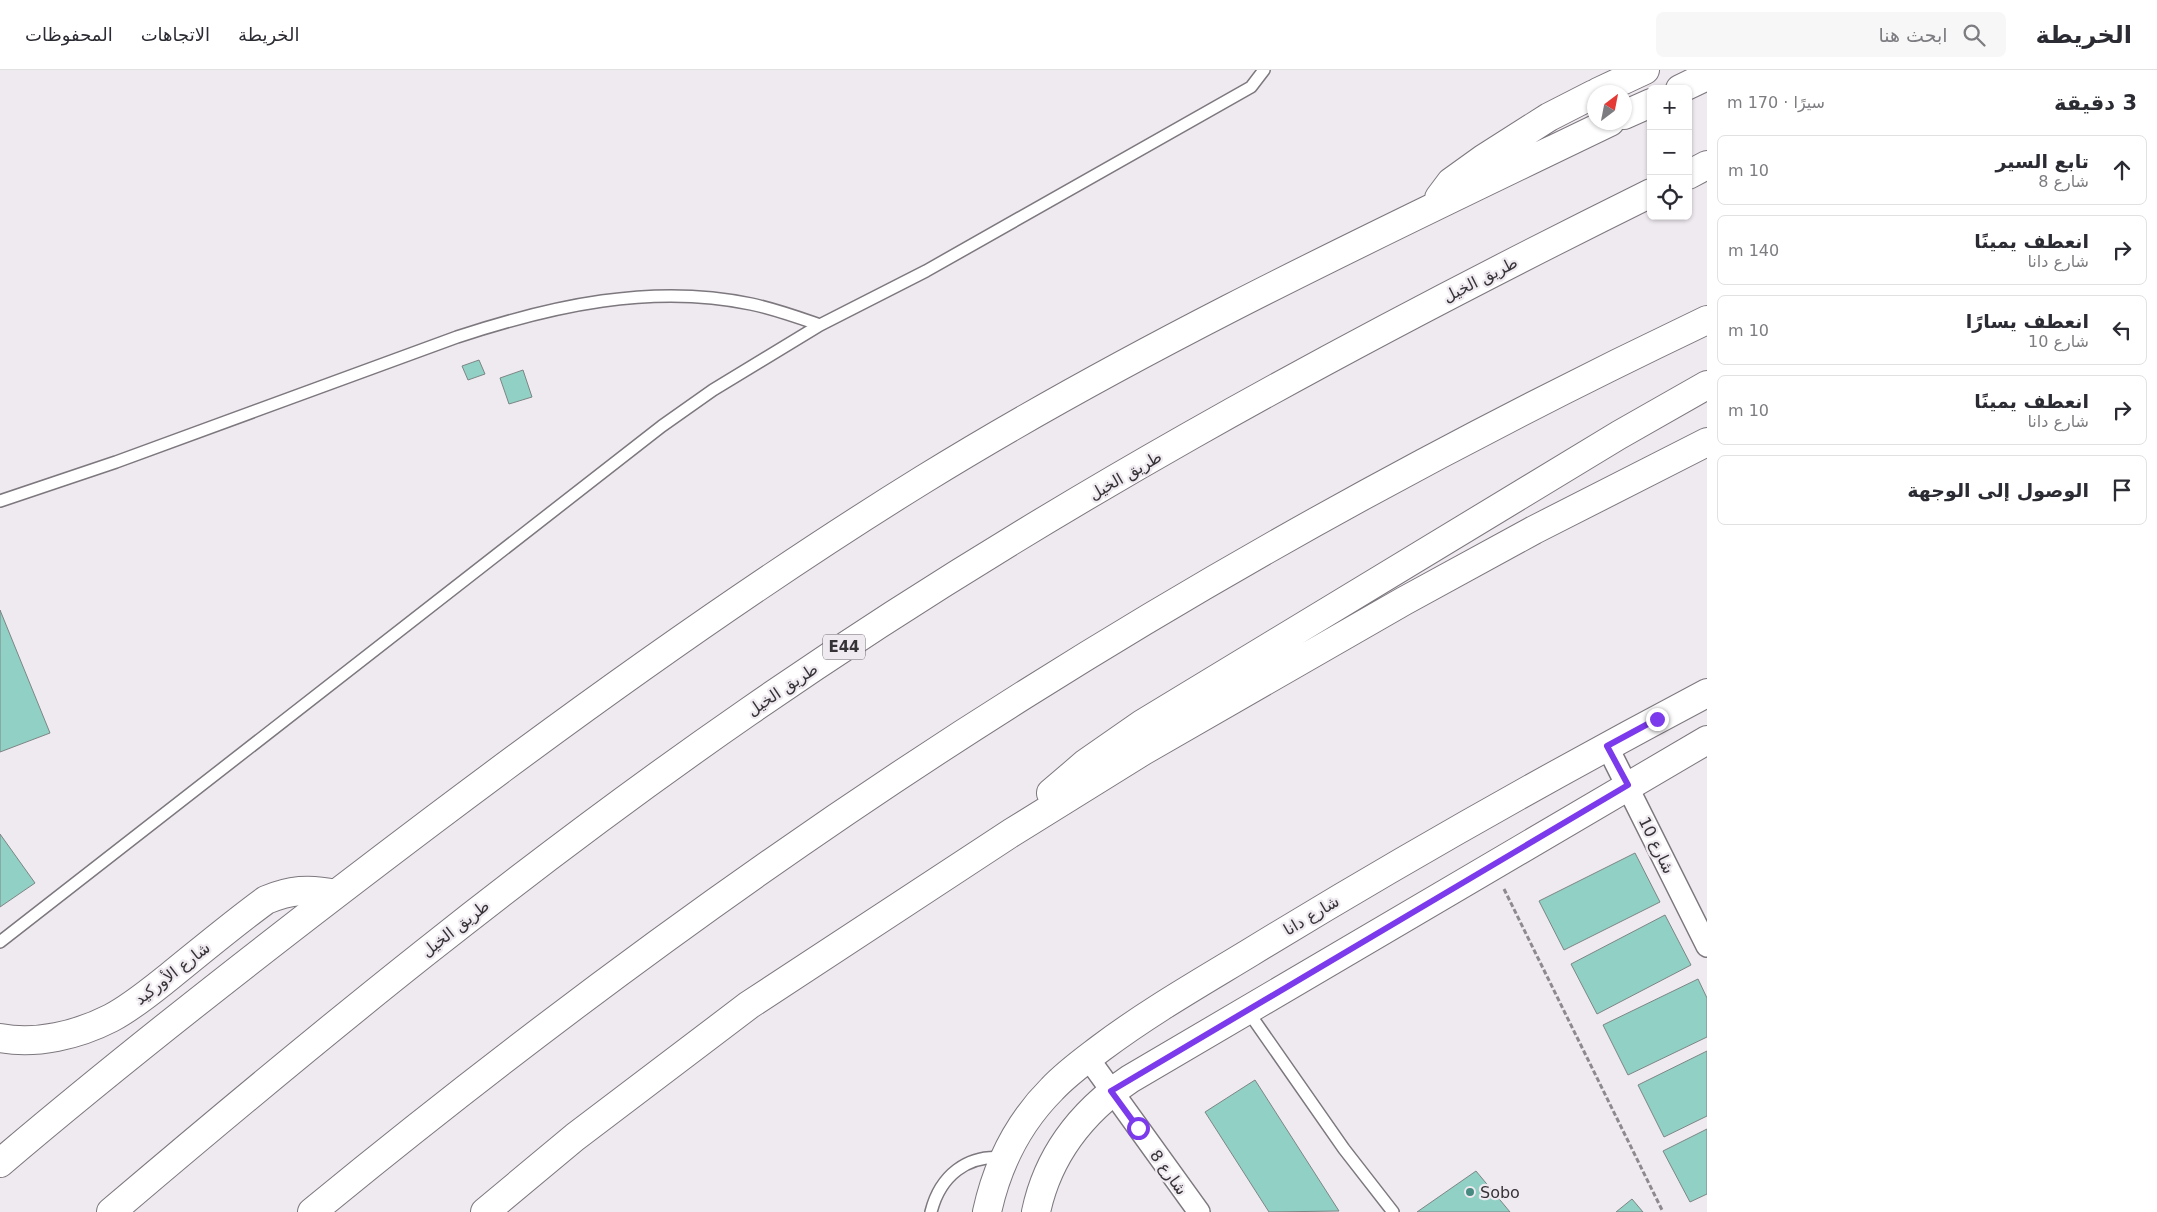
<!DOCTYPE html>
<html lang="ar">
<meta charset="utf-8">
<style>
body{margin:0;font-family:"DejaVu Sans","Noto Naskh Arabic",sans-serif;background:#f7f7f7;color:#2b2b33;direction:rtl}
.controls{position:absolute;right:15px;top:15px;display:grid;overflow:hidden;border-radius:8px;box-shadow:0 1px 4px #0004}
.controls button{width:45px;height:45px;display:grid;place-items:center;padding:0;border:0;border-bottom:1px solid #e1e1e2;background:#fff;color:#2b2b33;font:25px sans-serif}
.compass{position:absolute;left:1587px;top:15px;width:45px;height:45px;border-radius:50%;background:#fff;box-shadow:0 1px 4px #0004;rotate:32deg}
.stop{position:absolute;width:15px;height:15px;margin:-11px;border:4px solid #7c3aed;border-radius:50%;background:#fff}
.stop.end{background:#7c3aed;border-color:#fff;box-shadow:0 1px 5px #0008}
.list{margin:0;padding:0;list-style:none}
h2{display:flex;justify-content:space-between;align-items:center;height:65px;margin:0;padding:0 20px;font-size:21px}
h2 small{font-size:16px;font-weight:400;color:#7c7c81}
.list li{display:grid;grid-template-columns:32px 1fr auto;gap:15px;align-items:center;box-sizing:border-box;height:70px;margin:0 10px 10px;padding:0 10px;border:1px solid #e1e1e2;border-radius:8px}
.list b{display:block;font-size:19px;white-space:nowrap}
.list p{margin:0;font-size:16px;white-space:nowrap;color:#7c7c81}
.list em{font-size:16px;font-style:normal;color:#7c7c81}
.icon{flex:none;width:28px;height:28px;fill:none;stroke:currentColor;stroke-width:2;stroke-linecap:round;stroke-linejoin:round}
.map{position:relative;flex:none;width:1707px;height:1142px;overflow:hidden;direction:ltr}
header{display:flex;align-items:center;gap:30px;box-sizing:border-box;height:70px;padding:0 25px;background:#fff;border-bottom:1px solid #e1e1e2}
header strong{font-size:24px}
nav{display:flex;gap:28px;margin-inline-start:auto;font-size:18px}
.search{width:350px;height:45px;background:#f7f7f7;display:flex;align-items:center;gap:12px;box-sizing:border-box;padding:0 18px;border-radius:8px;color:#7c7c81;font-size:19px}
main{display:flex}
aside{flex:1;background:#fff}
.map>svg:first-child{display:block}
.building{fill:#90d0c5;stroke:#7c8684}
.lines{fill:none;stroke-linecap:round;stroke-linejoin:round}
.lane-casing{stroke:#7d777e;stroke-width:14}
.street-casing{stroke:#7d777e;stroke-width:24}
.secondary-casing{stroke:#7d777e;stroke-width:30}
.highway-casing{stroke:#7d777e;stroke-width:30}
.path{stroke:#8d8a8e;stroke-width:3;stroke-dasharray:5 2.5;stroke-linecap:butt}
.lane{stroke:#fff;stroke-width:11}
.street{stroke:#fff;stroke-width:21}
.secondary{stroke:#fff;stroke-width:28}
.highway{stroke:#fff;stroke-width:28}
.route{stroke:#7c3aed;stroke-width:6}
.poi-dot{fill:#468b81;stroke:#efe9f0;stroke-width:2}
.labels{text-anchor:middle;stroke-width:4.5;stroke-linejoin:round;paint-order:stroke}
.shield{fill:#efe9f0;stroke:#6d6a6e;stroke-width:1}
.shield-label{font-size:15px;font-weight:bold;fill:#353336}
.street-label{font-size:16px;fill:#353336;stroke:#efe9f0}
.poi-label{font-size:16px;fill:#353336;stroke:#efe9f0;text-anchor:start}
</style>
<header>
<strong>الخريطة</strong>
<div class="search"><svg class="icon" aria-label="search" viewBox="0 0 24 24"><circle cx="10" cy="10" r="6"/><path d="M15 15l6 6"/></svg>ابحث هنا</div>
<nav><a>الخريطة</a><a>الاتجاهات</a><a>المحفوظات</a></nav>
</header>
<main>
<aside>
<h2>3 دقيقة<small>سيرًا · 170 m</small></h2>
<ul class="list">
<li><svg class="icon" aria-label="ahead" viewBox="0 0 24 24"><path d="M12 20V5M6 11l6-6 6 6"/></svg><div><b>تابع السير</b><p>شارع 8</p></div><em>10 m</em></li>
<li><svg class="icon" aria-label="right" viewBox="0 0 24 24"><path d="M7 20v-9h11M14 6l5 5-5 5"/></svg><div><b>انعطف يمينًا</b><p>شارع دانا</p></div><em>140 m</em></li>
<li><svg class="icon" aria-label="left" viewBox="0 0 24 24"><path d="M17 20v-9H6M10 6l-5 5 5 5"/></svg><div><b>انعطف يسارًا</b><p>شارع 10</p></div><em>10 m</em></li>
<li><svg class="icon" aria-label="right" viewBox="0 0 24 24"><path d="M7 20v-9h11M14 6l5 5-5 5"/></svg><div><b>انعطف يمينًا</b><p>شارع دانا</p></div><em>10 m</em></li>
<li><svg class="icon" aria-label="arrive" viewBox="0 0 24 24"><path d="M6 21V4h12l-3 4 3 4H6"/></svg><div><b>الوصول إلى الوجهة</b></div></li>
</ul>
</aside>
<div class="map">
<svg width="1707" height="1142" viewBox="0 0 1707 1142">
<rect width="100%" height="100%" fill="#efe9f0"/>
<path class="building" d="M479 290 485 304 468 310 462 296Z
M523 300 532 327 509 334 500 308Z
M0 540 50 663 0 682Z
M0 764 35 813 0 837Z
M1635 783 1660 832 1564 880 1539 831Z
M1665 845 1691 895 1597 944 1571 894Z
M1698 909 1707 928V967L1628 1005 1603 955Z
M1707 981V1046L1664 1067 1638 1015Z
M1255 1010 1339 1141 1269 1142 1205 1042Z
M1707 1059V1124L1690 1132 1663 1081Z
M1476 1101 1510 1142H1417Z
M1632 1129 1643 1142H1616Z"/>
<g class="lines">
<defs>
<path id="lane" d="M0 431 116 392 457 267C551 236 652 213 751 234 775 239 797 247 820 255
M0 872 662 356 713 320 820 255 926 201 1251 17 1264 0
M1247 940 1344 1079 1393 1142
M931 1142C940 1106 967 1084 1004 1088"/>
<path id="street" d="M1607 676 1707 876
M1088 988 1199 1142"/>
<path id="secondary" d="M0 968C36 975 78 965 111 948 132 937 151 921 170 906 201 881 233 854 266 830 290 820 309 818 335 824
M987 1142C997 1096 1018 1053 1052 1019 1067 1003 1084 991 1101 978 1149 942 1200 913 1251 882 1400 791 1552 705 1707 623
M1036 1142C1048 1085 1083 1041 1130 1009L1707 670"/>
<path id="highway" d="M1680 19 1707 6
M1598 22 1645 0
M1624 45 1651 33
M1688 105 1707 95
M1439 128 1451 112 1483 89 1549 47 1594 24
M1051 723 1086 693 1142 654 1619 365 1707 315
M0 1093C140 974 285 862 432 751 591 631 754 514 924 409 1143 274 1378 164 1610 52
M111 1142C318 966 524 797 748 642 1033 444 1340 277 1651 123
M312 1142C540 955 777 780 1027 623 1246 485 1474 361 1707 250
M485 1142 575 1067 749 935 1011 763 1143 681 1404 531 1534 460 1707 372"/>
</defs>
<use href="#lane" class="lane-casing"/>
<use href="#street" class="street-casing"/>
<use href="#secondary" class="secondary-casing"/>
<use href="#highway" class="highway-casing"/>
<path class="path" d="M1504 819 1663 1142"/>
<use href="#lane" class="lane"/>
<use href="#street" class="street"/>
<use href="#secondary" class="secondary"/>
<use href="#highway" class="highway"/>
</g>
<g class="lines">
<path class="route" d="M1138 1058 1111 1021 1628 715 1607 676 1657 649"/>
</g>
<circle class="poi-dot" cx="1470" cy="1122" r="5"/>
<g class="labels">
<rect class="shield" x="823" y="564.5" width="42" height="25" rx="4"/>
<g class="shield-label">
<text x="844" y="582">E44</text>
</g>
<g class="street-label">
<text transform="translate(1480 209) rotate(-27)" y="6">طريق الخيل</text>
<text transform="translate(1125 405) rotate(-30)" y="6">طريق الخيل</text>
<text transform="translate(782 619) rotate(-34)" y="6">طريق الخيل</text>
<text transform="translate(1657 775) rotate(64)" y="6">شارع 10</text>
<text transform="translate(1311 845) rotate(-31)" y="6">شارع دانا</text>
<text transform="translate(455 858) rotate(-38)" y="6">طريق الخيل</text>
<text transform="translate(172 903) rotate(-38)" y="6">شارع الأوركيد</text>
<text transform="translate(1169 1102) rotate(54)" y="6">شارع 8</text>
</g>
<g class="poi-label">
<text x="1480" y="1128">Sobo</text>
</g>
</g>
</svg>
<div class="controls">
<button>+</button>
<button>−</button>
<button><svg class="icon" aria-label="locate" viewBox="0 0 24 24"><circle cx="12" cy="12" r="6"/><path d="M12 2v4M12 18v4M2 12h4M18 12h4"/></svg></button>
</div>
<svg class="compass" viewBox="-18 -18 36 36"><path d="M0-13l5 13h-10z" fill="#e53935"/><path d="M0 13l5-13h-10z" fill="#7c7c81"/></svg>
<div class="stop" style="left:1138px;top:1058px"></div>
<div class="stop end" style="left:1657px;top:649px"></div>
</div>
</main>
